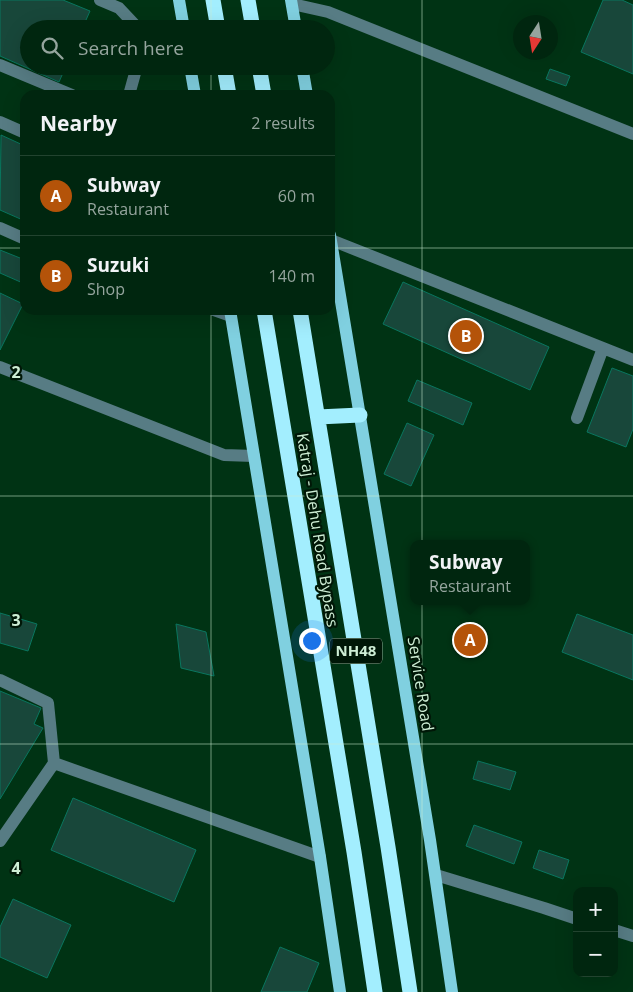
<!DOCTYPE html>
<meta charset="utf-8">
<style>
body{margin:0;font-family:"Open Sans",sans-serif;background:#0e321d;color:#f1f3f6}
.controls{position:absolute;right:15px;bottom:15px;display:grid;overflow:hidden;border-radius:10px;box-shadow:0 5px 20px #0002}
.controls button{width:45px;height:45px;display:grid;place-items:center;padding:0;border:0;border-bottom:1px solid #22432f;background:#00260f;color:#f1f3f6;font:25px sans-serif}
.compass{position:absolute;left:513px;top:15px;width:45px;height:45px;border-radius:50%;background:#00260f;box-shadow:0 5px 20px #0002;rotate:192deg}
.you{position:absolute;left:311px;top:640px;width:18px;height:18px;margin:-12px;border:4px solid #fff;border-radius:50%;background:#1a73e8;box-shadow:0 0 0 8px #1a73e833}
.badge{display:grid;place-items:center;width:32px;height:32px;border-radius:50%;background:#b45309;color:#fff;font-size:16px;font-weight:700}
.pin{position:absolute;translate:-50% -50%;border:2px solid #fff;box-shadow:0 1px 5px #0006}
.popup{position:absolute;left:410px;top:540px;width:120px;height:65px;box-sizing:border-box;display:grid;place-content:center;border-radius:10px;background:#00260f;filter:drop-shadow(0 1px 4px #0005);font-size:16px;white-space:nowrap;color:#95a59e}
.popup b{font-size:19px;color:#f1f3f6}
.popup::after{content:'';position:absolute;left:50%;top:100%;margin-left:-10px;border:10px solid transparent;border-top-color:#00260f}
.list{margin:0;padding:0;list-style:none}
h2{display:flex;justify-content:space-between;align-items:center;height:65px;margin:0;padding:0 20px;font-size:21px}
h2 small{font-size:16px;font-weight:400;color:#95a59e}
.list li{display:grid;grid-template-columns:32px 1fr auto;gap:15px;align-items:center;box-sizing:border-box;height:80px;padding:0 20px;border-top:1px solid #22432f}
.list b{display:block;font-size:19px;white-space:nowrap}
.list p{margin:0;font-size:16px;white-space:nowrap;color:#95a59e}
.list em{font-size:16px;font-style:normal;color:#95a59e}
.icon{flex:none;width:28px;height:28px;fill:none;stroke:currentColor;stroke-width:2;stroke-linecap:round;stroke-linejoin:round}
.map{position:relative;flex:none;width:633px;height:992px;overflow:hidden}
.search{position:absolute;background:#00260f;box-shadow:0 5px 20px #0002;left:20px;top:20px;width:315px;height:55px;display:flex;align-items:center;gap:12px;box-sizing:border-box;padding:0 18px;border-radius:28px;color:#95a59e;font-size:19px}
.panel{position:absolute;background:#00260f;box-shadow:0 5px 20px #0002;left:20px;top:90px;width:315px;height:225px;border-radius:15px}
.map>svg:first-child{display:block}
.building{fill:#18473a;stroke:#09765f}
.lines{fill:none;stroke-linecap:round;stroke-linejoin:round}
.minor{stroke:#577c84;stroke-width:12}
.major{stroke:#80d0e0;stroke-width:12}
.highway{stroke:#a3eefe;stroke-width:15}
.grid{fill:none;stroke:#ceeed5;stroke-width:1;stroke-opacity:0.55}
.labels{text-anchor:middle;stroke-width:4.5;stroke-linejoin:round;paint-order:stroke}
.shield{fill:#001707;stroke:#90ae97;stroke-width:1}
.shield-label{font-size:15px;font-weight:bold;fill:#ceeed5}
.street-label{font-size:16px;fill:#ceeed5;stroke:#001707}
.grid-label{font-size:16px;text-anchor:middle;font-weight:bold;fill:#ceeed5;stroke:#001707;stroke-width:4.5;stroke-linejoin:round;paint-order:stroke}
</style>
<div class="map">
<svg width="633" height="992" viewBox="0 0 633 992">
<rect width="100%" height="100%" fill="#003314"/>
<path class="building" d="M0 0H63L90 11 82 29H29V66H66L59 82 0 56Z
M603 0H622L633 5V74L581 52Z
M550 69 570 76 566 86 546 79Z
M1 135 25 146V221L0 210Z
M0 250 25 260V284L0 273Z
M403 282 549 347 530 390 383 324Z
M0 293 23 304 0 350Z
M612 368 633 376V429L626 447 587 432Z
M417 380 472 403 463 425 408 401Z
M407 423 434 435 411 486 384 474Z
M0 613 37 624 28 651 0 643Z
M577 614 633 635V680L562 652Z
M176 624 206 632 214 676 181 668Z
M0 691 41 708 34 724 43 728 0 799Z
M478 761 516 772 510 790 473 779Z
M73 798 196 850 174 902 51 850Z
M474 825 522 842 514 864 466 846Z
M539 850 569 860 563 879 533 868Z
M13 899 71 925 47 978 0 957V927Z
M280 947 319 963 307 992H261Z"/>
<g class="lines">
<path class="minor" d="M100 0 119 8 135 25 137 29
M292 4 328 12 633 134
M0 65 72 95
M129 95 137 66
M0 122 25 133
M0 228 25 239
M331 240 633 360
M214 310 231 316
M0 367 224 455 254 456
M577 418 603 348
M0 680 48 703 54 763
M0 841 54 763 320 857
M436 875 544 908 577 919
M614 930 633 936"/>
<path class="major" d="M179 0 184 29
M291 0 296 29
M190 66 195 95
M302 66 307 95
M330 235 430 840 452 992
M230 310 320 857 340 992"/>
<path class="highway" d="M213 0 218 29
M248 0 253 29
M224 66 229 95
M259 66 264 95
M264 310 354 852 375 992
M300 310 388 847 410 992
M318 417 360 415"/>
</g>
<path class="grid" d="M211 0V29M422 0V992M211 66V95M0 248H25M330 248H633M211 310V992M0 496H633M0 744H633"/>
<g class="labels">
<rect class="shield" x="330" y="638.5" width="52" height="25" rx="4"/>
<g class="shield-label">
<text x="356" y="656">NH48</text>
</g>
<g class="street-label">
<text transform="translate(318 530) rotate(81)" y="6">Katraj - Dehu Road Bypass</text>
<text transform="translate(421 684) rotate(81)" y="6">Service Road</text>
</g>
</g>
<g class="grid-label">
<text x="16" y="378">2</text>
<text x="16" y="626">3</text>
<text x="16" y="874">4</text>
</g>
</svg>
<div class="controls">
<button>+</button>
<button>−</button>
</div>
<svg class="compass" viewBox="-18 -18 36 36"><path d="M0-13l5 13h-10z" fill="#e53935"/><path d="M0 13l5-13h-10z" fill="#95a59e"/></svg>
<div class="you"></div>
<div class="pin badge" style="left:470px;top:640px">A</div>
<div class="popup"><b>Subway</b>Restaurant</div>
<div class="pin badge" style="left:466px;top:336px">B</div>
<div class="search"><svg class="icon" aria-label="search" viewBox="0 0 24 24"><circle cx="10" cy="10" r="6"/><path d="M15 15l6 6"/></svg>Search here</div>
<section class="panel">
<h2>Nearby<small>2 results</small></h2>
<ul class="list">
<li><span class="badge">A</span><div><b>Subway</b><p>Restaurant</p></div><em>60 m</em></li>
<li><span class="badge">B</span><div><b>Suzuki</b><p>Shop</p></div><em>140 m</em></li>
</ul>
</section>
</div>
